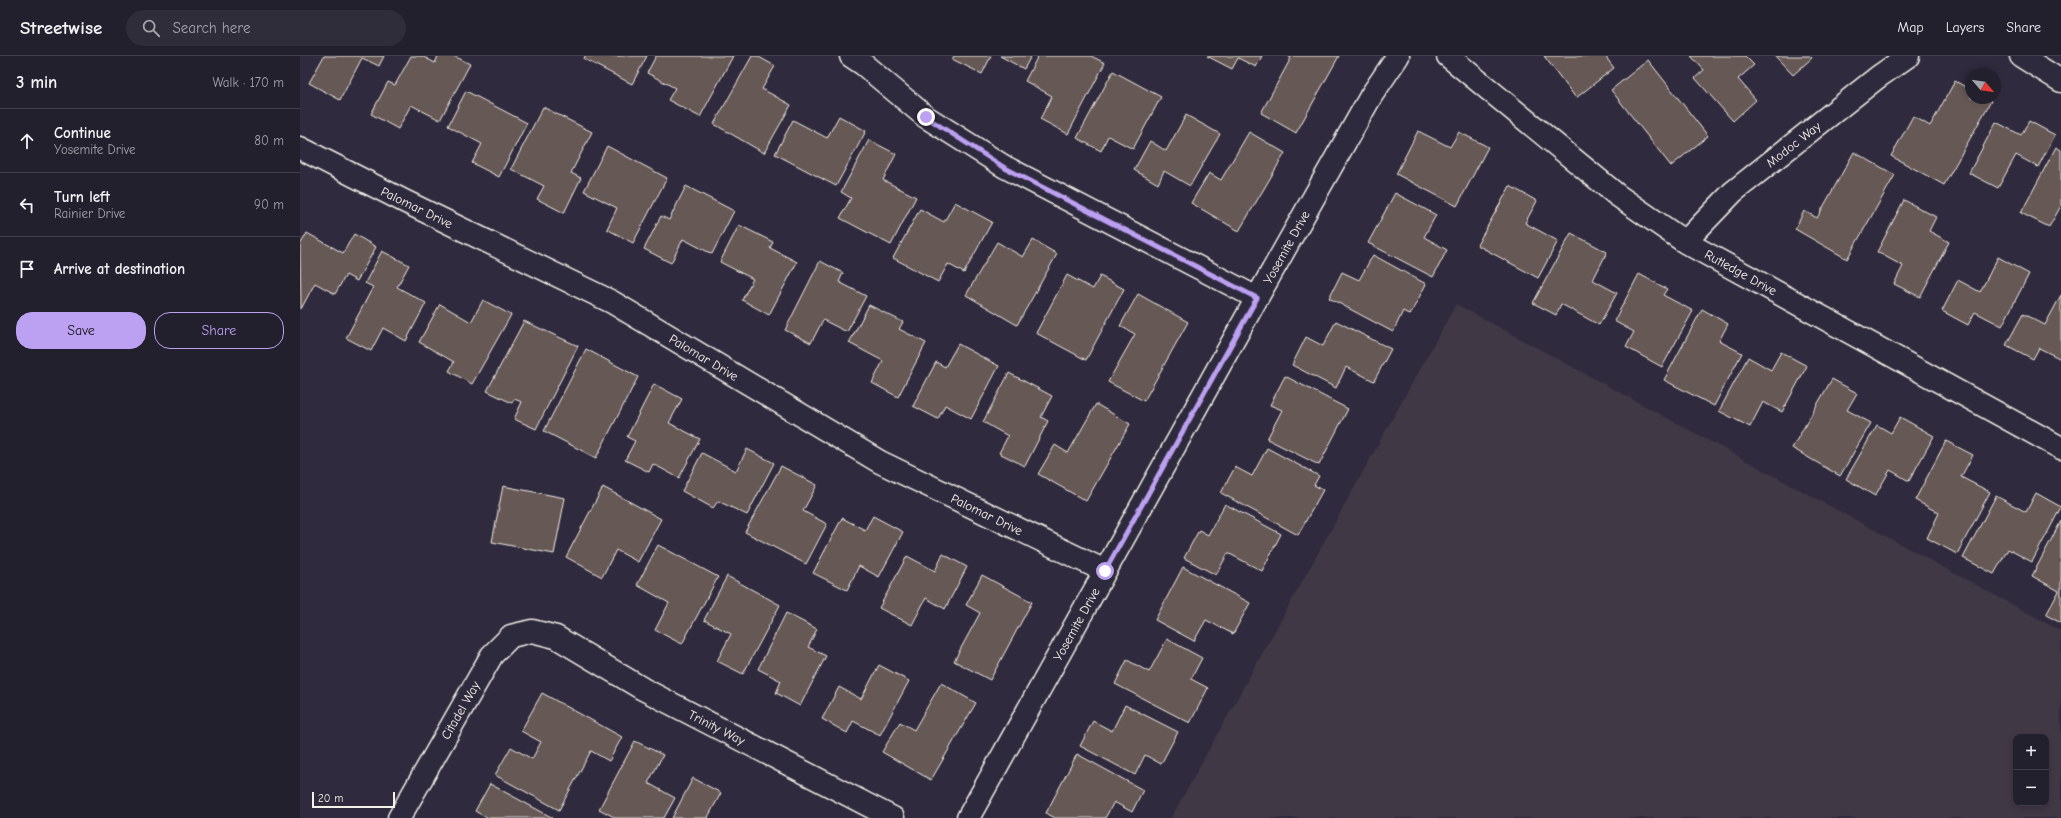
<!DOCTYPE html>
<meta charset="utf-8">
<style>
body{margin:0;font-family:"Comic Neue",sans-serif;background:#2f2d3a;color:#f1f3f6}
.controls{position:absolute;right:12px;bottom:12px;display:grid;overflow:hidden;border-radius:8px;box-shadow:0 2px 6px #0003}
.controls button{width:36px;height:36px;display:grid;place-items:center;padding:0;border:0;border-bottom:1px solid #403e4a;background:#23202e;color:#f1f3f6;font:20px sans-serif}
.compass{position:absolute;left:1665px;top:12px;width:36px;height:36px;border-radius:50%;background:#23202e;box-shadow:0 2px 6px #0003;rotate:119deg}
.scale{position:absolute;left:12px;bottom:10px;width:83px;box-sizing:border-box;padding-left:4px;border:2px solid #f4f1e8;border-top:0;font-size:11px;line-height:14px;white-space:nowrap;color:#f4f1e8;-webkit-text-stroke:3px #2f2a3d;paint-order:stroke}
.stop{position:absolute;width:12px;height:12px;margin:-9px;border:3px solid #bca0f2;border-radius:50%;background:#fff}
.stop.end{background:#bca0f2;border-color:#fff;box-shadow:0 1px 4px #0008}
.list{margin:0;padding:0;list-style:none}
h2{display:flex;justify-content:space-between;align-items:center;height:52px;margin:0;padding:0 16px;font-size:17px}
h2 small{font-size:13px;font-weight:400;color:#a3a3aa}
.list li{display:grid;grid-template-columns:26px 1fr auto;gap:12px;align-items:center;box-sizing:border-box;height:64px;padding:0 16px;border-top:1px solid #403e4a}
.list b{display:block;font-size:15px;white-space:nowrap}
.list p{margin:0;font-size:13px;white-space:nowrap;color:#a3a3aa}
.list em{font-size:13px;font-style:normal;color:#a3a3aa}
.actions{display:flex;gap:8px;padding:12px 16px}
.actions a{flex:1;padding:9px 0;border:1px solid #bca0f2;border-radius:16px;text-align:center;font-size:14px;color:#bca0f2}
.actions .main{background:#bca0f2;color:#111}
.icon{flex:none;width:22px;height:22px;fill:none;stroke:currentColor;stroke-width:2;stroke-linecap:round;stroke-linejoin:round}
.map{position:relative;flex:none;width:1761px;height:762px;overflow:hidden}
header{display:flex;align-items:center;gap:24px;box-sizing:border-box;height:56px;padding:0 20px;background:#23202e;border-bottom:1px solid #403e4a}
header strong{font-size:19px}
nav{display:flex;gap:22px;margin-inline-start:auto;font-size:14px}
.search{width:280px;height:36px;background:#2f2d3a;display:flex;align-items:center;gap:10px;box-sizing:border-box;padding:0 14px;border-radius:22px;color:#a3a3aa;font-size:15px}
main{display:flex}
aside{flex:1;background:#23202e}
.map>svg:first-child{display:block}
.built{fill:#403844;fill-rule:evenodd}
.building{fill:#665854;stroke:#f4f1e8}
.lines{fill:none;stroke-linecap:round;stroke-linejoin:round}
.minor-casing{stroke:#f4f1e8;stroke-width:25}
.minor{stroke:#2f2a3d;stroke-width:22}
.route{stroke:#bca0f2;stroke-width:5}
.labels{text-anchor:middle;stroke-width:3.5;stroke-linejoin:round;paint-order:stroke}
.street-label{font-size:13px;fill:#f4f1e8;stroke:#2f2a3d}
</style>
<header>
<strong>Streetwise</strong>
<div class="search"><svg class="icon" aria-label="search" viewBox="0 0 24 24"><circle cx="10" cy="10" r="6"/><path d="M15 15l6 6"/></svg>Search here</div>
<nav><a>Map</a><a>Layers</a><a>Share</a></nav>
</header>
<main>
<aside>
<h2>3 min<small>Walk · 170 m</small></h2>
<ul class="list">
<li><svg class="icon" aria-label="ahead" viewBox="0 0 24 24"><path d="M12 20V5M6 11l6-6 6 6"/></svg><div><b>Continue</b><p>Yosemite Drive</p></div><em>80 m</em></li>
<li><svg class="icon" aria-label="left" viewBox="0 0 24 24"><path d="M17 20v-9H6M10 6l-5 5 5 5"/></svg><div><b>Turn left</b><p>Rainier Drive</p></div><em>90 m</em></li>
<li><svg class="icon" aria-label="arrive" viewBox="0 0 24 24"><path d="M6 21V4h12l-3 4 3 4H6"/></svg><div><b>Arrive at destination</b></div></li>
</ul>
<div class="actions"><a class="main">Save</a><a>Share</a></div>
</aside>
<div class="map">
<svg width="1761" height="762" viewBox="0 0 1761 762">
<rect width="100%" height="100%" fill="#2f2a3d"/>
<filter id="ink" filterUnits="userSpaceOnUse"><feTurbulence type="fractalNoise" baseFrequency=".025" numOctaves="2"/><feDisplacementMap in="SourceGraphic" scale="8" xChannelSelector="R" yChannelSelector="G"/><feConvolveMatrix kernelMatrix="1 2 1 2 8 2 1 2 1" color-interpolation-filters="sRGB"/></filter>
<g filter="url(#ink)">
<path class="built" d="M1156 248 1761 575V762H871ZM1716 681H1746V747H1716Z"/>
<path class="building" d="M24 0H84L79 10 62 2 40 44 9 27Z
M111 0H122L135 7 138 0H154L170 8 140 64 111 49 98 73 71 58 88 26 95 29Z
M285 0H347L332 28 284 3Z
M356 0H433L400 61 368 44 375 32 347 17Z
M452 0H457L475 10 462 33 491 49 464 97 414 68Z
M654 0H691L682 18 652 3Z
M700 0H731L724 13Z
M738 0H791L805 7 768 78 740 63 752 40 725 25Z
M907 0H962L956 11 938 2 932 13Z
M988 0H1039L996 77 961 57 991 2Z
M1244 0H1305L1314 12 1276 42Z
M1391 0H1445L1454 9 1438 23 1456 44 1433 65 1395 22 1404 14Z
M1475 0H1510L1512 2 1493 19Z
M1348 4 1408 80 1371 110 1311 34Z
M813 15 861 41 833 93 808 80 801 95 777 82Z
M1655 25 1671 34V42H1685L1691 45 1644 129 1591 100 1613 60 1630 70Z
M166 35 227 67 199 121 172 107 182 88 148 70Z
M243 51 292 76 271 117 281 122 264 157 237 143 244 130 211 113Z
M886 59 920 78 890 130 864 115 858 128 834 114 850 85 866 95Z
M539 60 566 75 536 130 475 98 493 64 527 82Z
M1729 65 1755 79 1738 111 1716 99 1698 132 1669 117 1696 66 1721 79Z
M1118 75 1150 91 1159 76 1188 91 1157 150 1096 118Z
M949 76 985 97 939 175 891 147 909 117 921 124Z
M569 84 596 98 583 124 616 141 591 189 540 162 551 142 541 136Z
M307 90 367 122 333 187 307 173 317 152 284 135Z
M1756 91 1761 94V150L1749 171 1721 157Z
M1554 96 1595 119 1547 203 1495 173 1504 155 1517 162Z
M386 130 434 155 412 198 383 183 371 207 344 193 361 160 369 164Z
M1210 130 1237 145 1225 167 1258 185 1238 222 1177 189Z
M1095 137 1136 159 1124 181 1147 194 1133 221 1068 187Z
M1604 144 1636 161 1629 175 1649 186 1620 241 1594 228 1603 210 1577 196Z
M655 146 692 166 664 217 648 208 638 226 593 202 620 153 644 166Z
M439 169 473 186 470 192 497 206 469 259 442 244 453 223 420 206Z
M7 177 43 197 54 178 76 191 57 225 46 219 35 238 15 227 1 253 0 189Z
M1271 177 1307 196 1293 224 1317 237 1299 269 1261 248 1256 259 1233 247Z
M733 184 757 198 717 269 666 239 697 186 723 201Z
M82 195 109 209 97 231 126 247 106 285 83 272 71 295 46 282 73 231 65 227Z
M1073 199 1126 228 1110 259 1103 255 1093 276 1029 242 1042 216 1059 224Z
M1698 201 1729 218 1702 270 1675 256 1668 269 1642 255 1658 224 1680 236Z
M520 205 543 217 539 226 566 240 547 276 523 264 511 287 485 274Z
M1339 218 1367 233 1363 239 1393 255 1362 311 1326 291 1334 276 1314 265Z
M767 219 793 233 800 220 824 233 786 304 736 277Z
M838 238 888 266 844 345 808 326 835 278 820 270Z
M1761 239V303L1739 292 1733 303 1706 289 1723 258 1745 269Z
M183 244 211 259 172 328 149 315 154 306 119 286 140 248 171 266Z
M569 249 603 266 599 273 626 287 598 341 572 327 583 305 549 287Z
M1402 253 1428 268 1419 285 1442 297 1414 350 1364 324Z
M224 265 278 290 236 373 214 363 222 346 214 343 212 347 187 335Z
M1036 265 1091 293 1074 325 1046 311 1036 332 992 309 1006 281 1023 290Z
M658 288 699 310 671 363 645 349 638 363 613 350 636 306 645 311Z
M286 293 338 321 296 402 244 375Z
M1481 296 1507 310 1482 356 1463 346 1450 371 1419 355 1448 301 1471 314Z
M709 317 752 340 741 361 748 365 725 410 699 397 708 380 683 366Z
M985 320 1048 353 1019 409 967 383 982 354 970 349Z
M1532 323 1557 337 1547 354 1571 367 1540 420 1492 392Z
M354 328 382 343 369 367 400 383 379 422 353 408 349 416 325 404 335 385 327 381Z
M796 348 830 368 786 445 738 418 755 389 768 397Z
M1600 361 1634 380 1609 425 1590 414 1575 440 1546 423 1577 369 1591 377Z
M1646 385 1673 399 1661 421 1690 436 1657 498 1627 482 1639 457 1615 444Z
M967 392 1019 420 1014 429 1023 434 998 479 921 437 935 411 952 420Z
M447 393 474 407 447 459 418 445 413 452 382 435 402 397 436 415Z
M481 410 517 429 503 455 527 468 506 508 445 476Z
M203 430 265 442 254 498 192 486Z
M303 431 361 463 338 506 316 494 302 521 266 501Z
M1736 437 1761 451 1732 506 1708 493 1694 518 1663 502 1696 440 1726 456Z
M925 448 981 478 962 515 928 497 916 519 884 502 899 474 908 479Z
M573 460 603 476 579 521 559 510 547 534 513 517 542 462 565 474Z
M1761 465V567L1746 559 1759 535 1732 520Z
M358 489 418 521 382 588 355 574 369 547 337 529Z
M643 498 667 511 645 553 626 542 612 569 579 552 607 500 635 515Z
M883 511 950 547 933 578 906 564 894 585 855 564Z
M682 519 732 546 690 624 654 605 680 557 666 549Z
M427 520 480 549 443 618 417 605 431 578 404 564Z
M486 557 517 573 508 591 526 600 500 650 476 637 481 625 458 613Z
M867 583 902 602 891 623 908 632 890 667 815 628 827 604 849 616Z
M579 609 609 625 580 679 553 665 547 677 522 663 539 631 561 643Z
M641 627 676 647 631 724 582 696 600 666 614 674Z
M242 637 322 681 309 705 291 695 259 754 195 719 211 691 232 703 241 686 221 675Z
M825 649 878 676 861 708 845 699 835 719 780 690 793 665 812 675Z
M335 685 363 699 348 727 375 742 364 762H316L299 753Z
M777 698 843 734 832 756 814 746 805 762H755L746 757Z
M393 722 421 737 408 761 409 762H372Z
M190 728 253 762H187L175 755Z"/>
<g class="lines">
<defs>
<path id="minor" d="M551 0 563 8 626 61 705 111 957 242
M1148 0 1317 139 1385 186 1761 392
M1721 0 1761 25
M0 92 104 145 312 246 580 406 805 515
M1385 186 1433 136 1578 21 1608 0
M99 762 192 599 211 580 232 575 256 581 343 633 593 762
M668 762 957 242 1071 40 1098 0"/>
</defs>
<use href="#minor" class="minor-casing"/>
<use href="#minor" class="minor"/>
</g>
</g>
<g class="lines" filter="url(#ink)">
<path class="route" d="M626 61 705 112 957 242 805 515"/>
</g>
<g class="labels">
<g class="street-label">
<text transform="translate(1493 88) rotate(-38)" y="5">Modoc Way</text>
<text transform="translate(117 151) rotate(26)" y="5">Palomar Drive</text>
<text transform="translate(986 191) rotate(-61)" y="5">Yosemite Drive</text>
<text transform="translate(1441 216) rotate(29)" y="5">Rutledge Drive</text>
<text transform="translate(404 301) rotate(31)" y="5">Palomar Drive</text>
<text transform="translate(687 458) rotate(26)" y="5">Palomar Drive</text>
<text transform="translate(776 568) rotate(-61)" y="5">Yosemite Drive</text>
<text transform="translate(160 654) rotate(-60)" y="5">Citadel Way</text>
<text transform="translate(417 671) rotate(27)" y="5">Trinity Way</text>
</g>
</g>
</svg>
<div class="controls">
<button>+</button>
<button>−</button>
</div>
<svg class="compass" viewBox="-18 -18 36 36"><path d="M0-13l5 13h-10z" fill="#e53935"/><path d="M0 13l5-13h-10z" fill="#a3a3aa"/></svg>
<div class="scale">20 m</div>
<div class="stop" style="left:805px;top:515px"></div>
<div class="stop end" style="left:626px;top:61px"></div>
</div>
</main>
